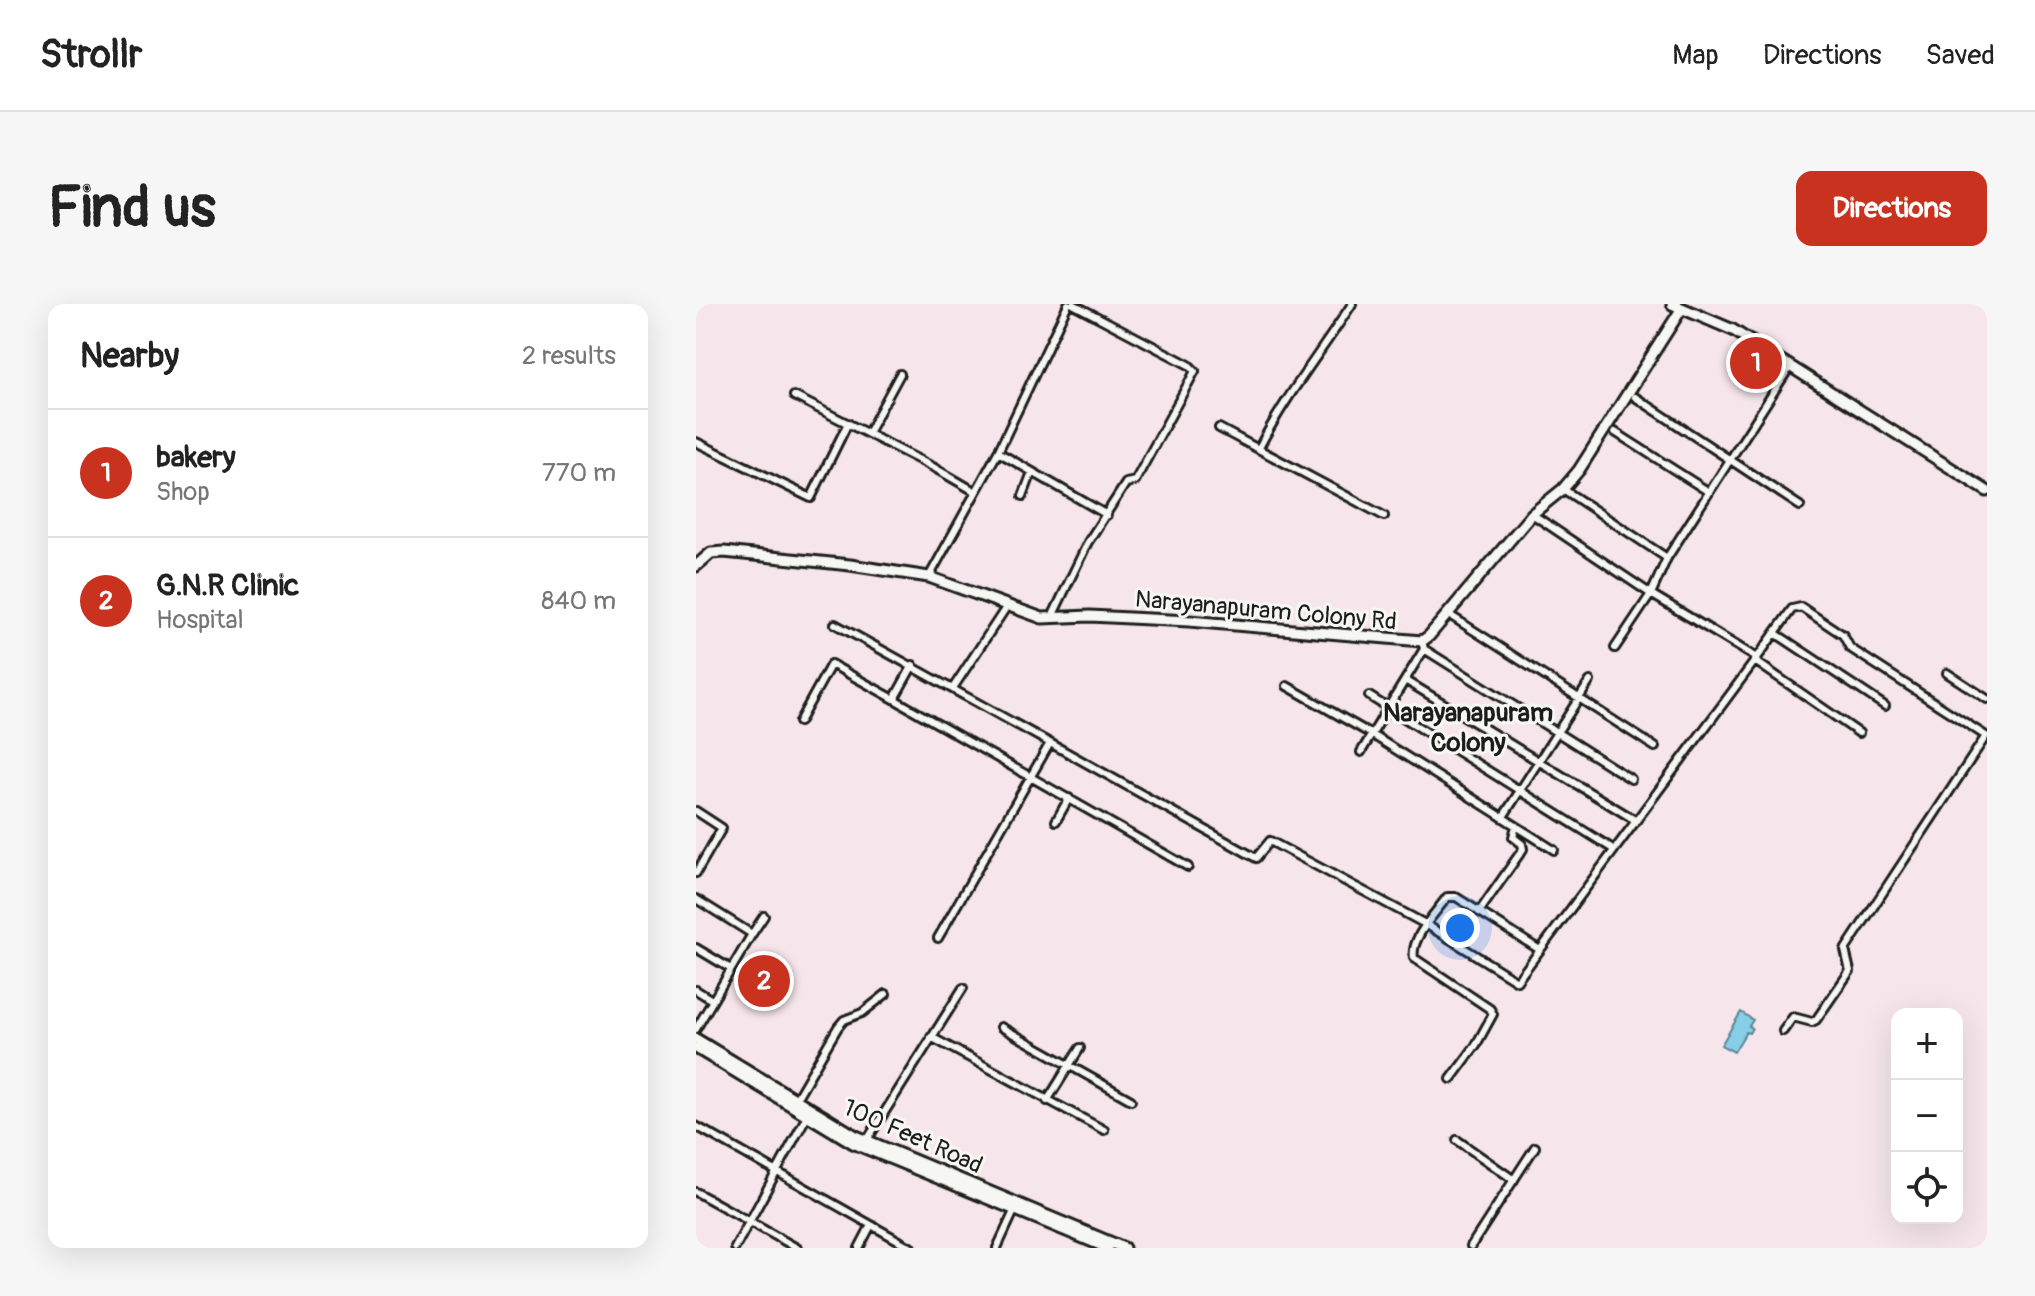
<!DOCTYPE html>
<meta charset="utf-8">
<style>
body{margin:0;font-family:Pangolin,sans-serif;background:#f6f6f6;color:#222}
.controls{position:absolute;right:24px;bottom:24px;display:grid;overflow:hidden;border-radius:16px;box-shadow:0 8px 32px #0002}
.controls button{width:72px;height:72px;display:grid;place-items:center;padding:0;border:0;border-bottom:2px solid #e0e0e0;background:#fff;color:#222;font:40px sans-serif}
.you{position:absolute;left:764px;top:624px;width:28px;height:28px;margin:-20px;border:6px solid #fff;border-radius:50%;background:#1a73e8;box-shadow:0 0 0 12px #1a73e833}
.badge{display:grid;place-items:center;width:52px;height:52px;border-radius:50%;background:#c8321e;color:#fff;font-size:26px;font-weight:700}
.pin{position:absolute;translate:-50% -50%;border:4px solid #fff;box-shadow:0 2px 8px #0006}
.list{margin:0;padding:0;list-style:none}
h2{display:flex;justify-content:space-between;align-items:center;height:104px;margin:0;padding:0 32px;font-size:34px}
h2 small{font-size:26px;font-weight:400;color:#767676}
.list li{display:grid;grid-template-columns:52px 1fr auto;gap:24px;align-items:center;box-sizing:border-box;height:128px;padding:0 32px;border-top:2px solid #e0e0e0}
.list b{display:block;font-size:30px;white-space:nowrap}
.list p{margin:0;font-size:26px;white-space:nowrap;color:#767676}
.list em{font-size:26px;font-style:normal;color:#767676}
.icon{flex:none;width:44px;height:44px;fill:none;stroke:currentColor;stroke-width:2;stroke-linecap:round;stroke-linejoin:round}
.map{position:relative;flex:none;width:1291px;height:944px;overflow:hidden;border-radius:16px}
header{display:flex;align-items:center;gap:48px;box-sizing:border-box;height:112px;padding:0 40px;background:#fff;border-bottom:2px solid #e0e0e0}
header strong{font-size:38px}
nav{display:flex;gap:44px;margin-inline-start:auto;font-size:28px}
.intro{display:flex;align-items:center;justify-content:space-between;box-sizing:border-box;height:192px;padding:0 48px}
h1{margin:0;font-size:56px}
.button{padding:20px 36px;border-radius:16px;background:#c8321e;color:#fff;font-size:28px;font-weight:700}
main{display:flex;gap:48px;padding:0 48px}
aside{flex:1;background:#fff;border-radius:16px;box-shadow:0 8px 32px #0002}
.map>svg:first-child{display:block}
.water{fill:#86cfe7;stroke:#5c8796;stroke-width:2}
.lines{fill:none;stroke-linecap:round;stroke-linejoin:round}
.street-casing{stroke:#1c1c1c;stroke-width:12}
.secondary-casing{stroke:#1c1c1c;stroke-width:15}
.street{stroke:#f6f6f2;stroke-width:6}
.secondary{stroke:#f6f6f2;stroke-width:9}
.labels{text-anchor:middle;stroke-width:6;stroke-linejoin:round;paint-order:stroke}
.street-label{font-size:24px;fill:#1c1c1c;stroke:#f6f6f2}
.neighbourhood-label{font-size:26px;font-weight:bold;fill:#1c1c1c;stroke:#f6f6f2}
</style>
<header>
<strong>Strollr</strong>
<nav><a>Map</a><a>Directions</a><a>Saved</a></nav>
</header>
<div class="intro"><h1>Find us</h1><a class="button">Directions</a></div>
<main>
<aside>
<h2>Nearby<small>2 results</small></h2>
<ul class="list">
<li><span class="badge">1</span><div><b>bakery</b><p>Shop</p></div><em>770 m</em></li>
<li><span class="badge">2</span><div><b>G.N.R Clinic</b><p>Hospital</p></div><em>840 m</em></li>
</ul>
</aside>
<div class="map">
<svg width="1291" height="944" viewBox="0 0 1291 944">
<rect width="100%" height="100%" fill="#f6e6ec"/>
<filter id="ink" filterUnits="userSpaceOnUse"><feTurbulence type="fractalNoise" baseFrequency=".0125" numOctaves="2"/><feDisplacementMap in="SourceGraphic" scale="16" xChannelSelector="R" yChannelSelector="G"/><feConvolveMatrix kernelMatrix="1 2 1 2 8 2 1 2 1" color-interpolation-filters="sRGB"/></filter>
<g filter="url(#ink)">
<path class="water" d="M1045 708 1057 716 1053 722 1056 724 1053 729 1050 728 1038 748 1025 741Z"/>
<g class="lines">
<defs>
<path id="street" d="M98 92 237 163 280 188
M939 93 1104 202
M523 124 688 212
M919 128 1013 188
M172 129 204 70
M0 138 115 194 152 119
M563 144C589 93 625 48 656 0
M302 148 411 211
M867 185 971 254
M327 192 336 168
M233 273 302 148 372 0
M752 310 959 443
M356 313 392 238 430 179 439 177 499 67 493 61 377 0
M139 320 354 439
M1079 329 1189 402
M919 344 955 290 971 254 1093 64
M728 345 935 475
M1061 354 1096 305 1105 303 1147 331 1154 344 1290 432 1149 646 1154 667 1120 716 1116 718 1097 713 1087 727
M1059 357 1163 429
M217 361 198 395 492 563
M1251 369 1291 395
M709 376 939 516
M591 382 675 430 858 546
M257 384 311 302
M673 392 917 545
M103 418 135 360 198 395
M665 448 728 345 727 341
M0 507 26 524 0 569
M807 513 894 377
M360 517 373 494
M0 595 56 630 0 725
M783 608 827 545 826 540 817 533 820 522
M56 630 68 612
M242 634 354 439 560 554 574 537 731 621 821 677 1061 354 955 290 836 210
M0 644 35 665
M0 686 16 696
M305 723 435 796
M235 733 408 826
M755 775 780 741 797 710 794 705 718 654C714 634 740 609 751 593H760L844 646
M100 795 142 723 148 716 166 709 190 690
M351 797 384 744
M0 822 216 944
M171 836 267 684
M761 836 818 876
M0 888 101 944
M775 942 839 843
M39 944 112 810
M163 944 175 921
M301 944 319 905"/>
<path id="secondary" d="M976 0 1037 26 1291 187
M0 262 15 249 28 248 154 261 233 273 346 314 394 312 493 317 726 337 733 332 836 210 867 185 883 166 986 4
M0 735 160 832 428 944
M0 744 157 839 412 944"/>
</defs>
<use href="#street" class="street-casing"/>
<use href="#secondary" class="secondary-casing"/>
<use href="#street" class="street"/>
<use href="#secondary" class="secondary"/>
</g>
</g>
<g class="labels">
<g class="street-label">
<text transform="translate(570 306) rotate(5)" y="8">Narayanapuram Colony Rd</text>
<text transform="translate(217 832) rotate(24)" y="8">100 Feet Road</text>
</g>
<g class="neighbourhood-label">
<text x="772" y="417">Narayanapuram<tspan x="772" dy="30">Colony</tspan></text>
</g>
</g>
</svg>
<div class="controls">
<button>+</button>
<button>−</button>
<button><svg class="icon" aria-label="locate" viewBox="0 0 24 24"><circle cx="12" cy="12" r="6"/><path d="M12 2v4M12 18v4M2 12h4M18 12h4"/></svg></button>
</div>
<div class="you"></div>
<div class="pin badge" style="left:1060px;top:59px">1</div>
<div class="pin badge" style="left:68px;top:677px">2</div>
</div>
</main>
